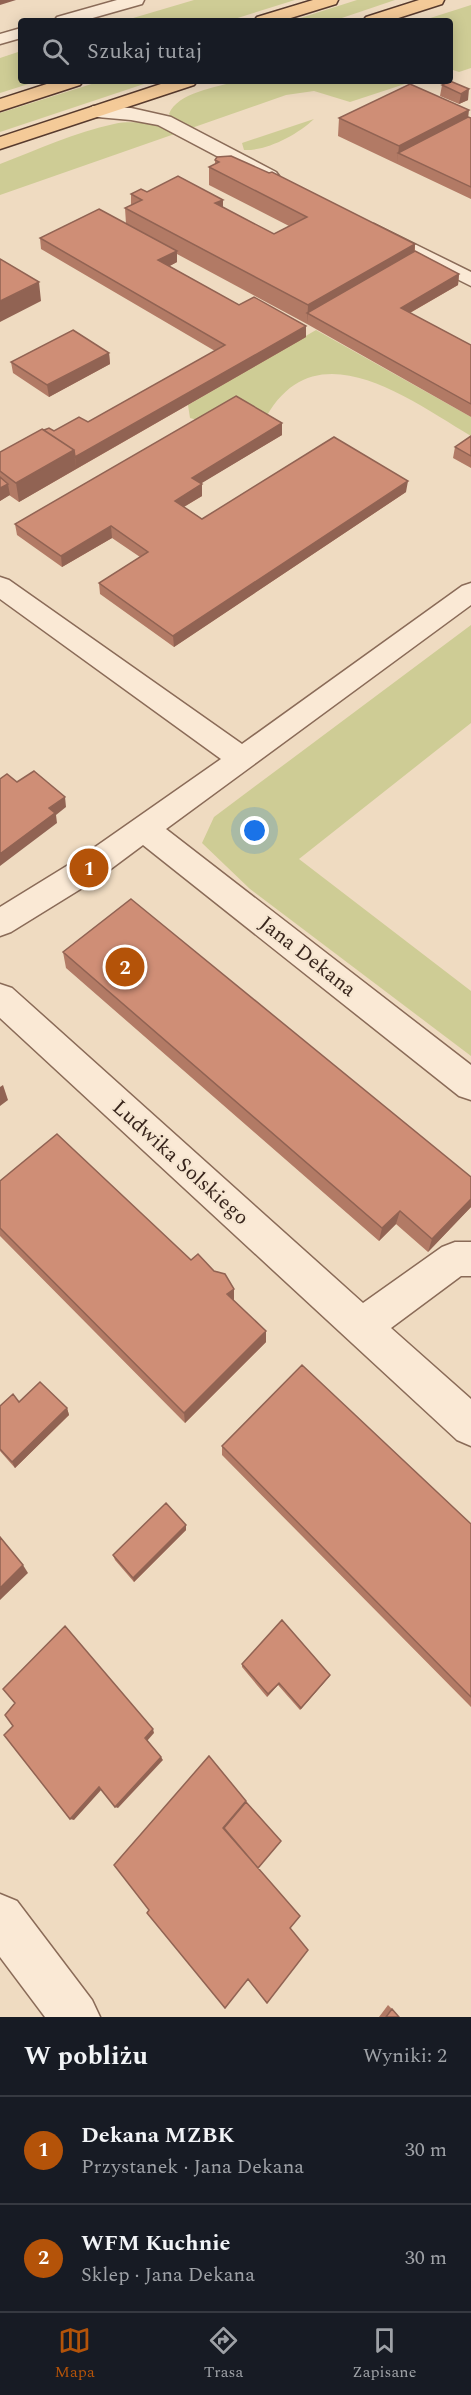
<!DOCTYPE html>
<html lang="pl">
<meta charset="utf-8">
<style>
body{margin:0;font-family:Spectral,serif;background:#242831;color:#f1f3f6}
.you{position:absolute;left:255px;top:831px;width:21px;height:21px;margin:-15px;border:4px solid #fff;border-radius:50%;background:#1a73e8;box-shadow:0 0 0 9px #1a73e833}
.badge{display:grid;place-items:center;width:39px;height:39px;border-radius:50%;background:#b45309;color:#fff;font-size:20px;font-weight:700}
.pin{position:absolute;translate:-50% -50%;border:3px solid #fff;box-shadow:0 2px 6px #0006}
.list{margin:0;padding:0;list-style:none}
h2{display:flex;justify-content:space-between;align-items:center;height:78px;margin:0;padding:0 24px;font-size:26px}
h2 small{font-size:20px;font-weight:400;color:#9ea1a6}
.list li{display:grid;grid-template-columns:39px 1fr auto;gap:18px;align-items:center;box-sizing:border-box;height:108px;padding:0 24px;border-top:2px solid #363941}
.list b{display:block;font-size:22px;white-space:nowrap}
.list p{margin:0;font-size:20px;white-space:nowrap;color:#9ea1a6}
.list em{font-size:20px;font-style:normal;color:#9ea1a6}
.icon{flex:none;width:33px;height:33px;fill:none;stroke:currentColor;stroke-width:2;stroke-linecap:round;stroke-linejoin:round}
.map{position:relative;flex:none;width:471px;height:2017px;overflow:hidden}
.search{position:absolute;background:#171b24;box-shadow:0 3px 15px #0003;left:18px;right:18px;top:18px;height:66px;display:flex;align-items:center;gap:15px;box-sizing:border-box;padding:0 21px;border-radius:6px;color:#9ea1a6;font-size:22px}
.sheet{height:294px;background:#171b24}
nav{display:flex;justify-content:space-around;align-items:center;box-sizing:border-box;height:84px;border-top:2px solid #363941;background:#171b24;font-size:16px;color:#9ea1a6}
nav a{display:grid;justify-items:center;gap:3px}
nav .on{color:#b45309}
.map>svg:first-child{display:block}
.green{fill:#cecc95}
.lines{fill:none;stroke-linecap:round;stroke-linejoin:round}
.minor-casing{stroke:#8a6b58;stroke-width:3}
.major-casing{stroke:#573a2d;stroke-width:3}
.minor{fill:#fae9d5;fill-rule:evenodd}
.major{fill:#f4ca98;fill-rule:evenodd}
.wall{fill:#b27a65}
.shaded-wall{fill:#916353}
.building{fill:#cf8e76;stroke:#916353;stroke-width:1.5}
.labels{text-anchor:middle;stroke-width:4.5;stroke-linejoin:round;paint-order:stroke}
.street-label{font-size:21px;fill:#39261d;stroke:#f6e6d1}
</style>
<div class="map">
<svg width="471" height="2017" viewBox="0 0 471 2017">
<rect width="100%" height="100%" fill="#efdbc1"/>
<path class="green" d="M194 0H295L228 21H123Z
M357 0H395L333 21H291Z
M471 5V68L459 72 450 69V21H421Z
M21 51V81H38L0 93V58Z
M101 81H153L0 132V113Z
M237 81H414L350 102 314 91 286 95 0 195V164C37 150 75 132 114 124 138 119 150 128 172 118L169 114C178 92 215 88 237 81Z
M314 119C297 135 267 151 244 150L242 143Z
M316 330 471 417V436C407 398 312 325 263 423H209L190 418 188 405Z
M471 625V723L299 859 471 991V1056L250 889 202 843 214 817Z"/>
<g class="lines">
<defs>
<path id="minor" d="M117 0H144L142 4 82 21H54L57 17Z
M21 28V38L0 44V34Z
M93 106 131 108 171 117 276 172 279 176 276 180H262L158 125 131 120 86 116 84 112Z
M374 224 471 272V286L367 234 364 230 367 226Z
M0 577 9 580 242 744 462 586 471 583V605L166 829 471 1065V1100L459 1096 143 845 100 877 11 932 0 936V907L78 859 221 759 0 599Z
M0 984 12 988 363 1303 442 1247 455 1242H471V1276H461L391 1328 471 1399V1446L457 1440 0 1018Z
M0 1894 17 1901 92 2000 100 2017H45L0 1957Z"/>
<path id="major" d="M313 0H338L336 4 281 21H254L257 17Z
M419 0H444L442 4 389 21H363L366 17Z
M56 81H83L80 85 0 111V99Z
M170 81H197L194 85 0 149V137Z"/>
</defs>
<use href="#minor" class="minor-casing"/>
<use href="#major" class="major-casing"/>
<use href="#minor" class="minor"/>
<use href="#major" class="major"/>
</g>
<path class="wall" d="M450 81 468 100 459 104 440 96 442 85Z
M468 117 471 118V199L338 136 339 118Z
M215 160 415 244V251L459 274 458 285 410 313 471 345V417L307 324 177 254V262L169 266 239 305 306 337 19 502 9 495 0 501V452L44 430 54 431 88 422 215 351 41 249 40 238 126 224 125 208 131 205V194L147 192 223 200V208L274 234 289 226 209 185V167L215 164Z
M109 353 110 364 49 397 13 373 11 362Z
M282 423V435L201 483 202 484V496L184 507 202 519 406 492 174 647 100 594 99 583 140 557 112 538 62 567 17 535 15 524Z
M471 436V468L453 458 455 447Z
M63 952 471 1177V1207L428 1252 396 1224 379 1241 66 968Z
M0 1181 266 1331V1342L185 1423 0 1236Z
M19 1402 67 1408 69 1415 15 1468 0 1451V1406Z
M222 1446 471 1524V1707L222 1455Z
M186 1525V1530L134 1582 115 1560 113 1555Z
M242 1664 330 1675 329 1677 300 1710 278 1685 267 1697 242 1667Z
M388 2005 392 2009 399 2017H379Z"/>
<path class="shaded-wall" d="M0 0H16L0 5Z
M469 89 468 100 459 104 461 94Z
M469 110 467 128 398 153 397 164 399 146Z
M223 200V218L215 203Z
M415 244 413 263 307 313V324L308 305Z
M177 251V262L159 272 158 260Z
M459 274 458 285 399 319 401 308Z
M39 282 41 301 0 322V301Z
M306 326V337L76 469 75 457Z
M109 353 110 364 49 397 47 385Z
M282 423V435L192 489V478Z
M74 450 76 469 19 502 16 483Z
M408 481 406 492 174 647 173 636Z
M8 484 10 495 0 501V488Z
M202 484V496L175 512V501Z
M111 526 112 538 62 567 61 556Z
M65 797 66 807 56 815 57 823 0 866V854L49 808Z
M3 1085 8 1100 0 1106V1087Z
M471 1199V1207L428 1252 432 1239Z
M400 1211 396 1224 379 1241 382 1228Z
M234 1289V1301L227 1294Z
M266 1331V1342L185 1423 184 1413Z
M67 1408 69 1415 15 1468 12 1462Z
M186 1525V1530L134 1582 133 1578Z
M23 1565 28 1573 0 1600V1588Z
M330 1675 329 1677 300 1710 301 1708Z
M279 1683 278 1685 267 1697 268 1694Z
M153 1729 154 1733 147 1741 145 1738Z
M161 1757 163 1760 118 1808 115 1807Z
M99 1787 102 1789 74 1820 70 1819Z"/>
<path class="building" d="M450 81 469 89 461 94 442 85Z
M410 84 469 110 399 146 339 118Z
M468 117 471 118V187L398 153Z
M231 156 269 173 272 172 415 244 308 305 125 208 142 200 131 194 141 189 147 192 178 176 223 200 215 203 274 234 307 217 209 167 219 162 215 160 217 157Z
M99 209 177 251 158 260 239 305 254 297 306 326 75 457 74 450 44 430 49 428 54 431 79 417 88 422 225 345 40 238Z
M415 251 459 274 401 308 471 345V404L307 313Z
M0 259 39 282 0 301Z
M73 330 109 353 47 385 11 362Z
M236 396 282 423 192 478 202 484 175 501 202 519 334 437 408 481 173 636 99 583 148 552 111 526 61 556 15 524Z
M42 429 74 450 16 483 0 471V452Z
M471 436V456L455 447Z
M0 477 8 484 0 488Z
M34 771 65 797 49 808 55 813 0 854V779L7 774 17 782Z
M131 899 471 1177V1199L432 1239 400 1211 382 1228 63 952Z
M57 1134 191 1260 198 1254 214 1271 225 1274 234 1289 227 1294 266 1331 184 1413 0 1228V1181Z
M302 1365 471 1524V1697L222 1446Z
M40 1382 67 1408 12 1462 0 1449V1406L13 1394 19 1402Z
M166 1503 186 1525 133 1578 113 1555Z
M0 1537 23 1565 0 1588Z
M282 1620 330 1675 301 1708 279 1683 268 1694 242 1664Z
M65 1626 153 1729 145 1738 161 1757 115 1807 99 1787 70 1819 4 1735 13 1726 5 1715 15 1703 3 1689Z
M209 1756 246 1801 223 1828 300 1916 290 1928 308 1950 267 2003 248 1979 225 2008 147 1913 149 1910 114 1865Z
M246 1802 281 1841 258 1868 224 1828Z
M392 2009 399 2017H386Z"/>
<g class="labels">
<g class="street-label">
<text transform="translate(308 956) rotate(38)" y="7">Jana Dekana</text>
<text transform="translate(181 1162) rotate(42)" y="7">Ludwika Solskiego</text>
</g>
</g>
</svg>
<div class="you"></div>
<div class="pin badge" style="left:89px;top:868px">1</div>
<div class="pin badge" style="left:125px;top:967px">2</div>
<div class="search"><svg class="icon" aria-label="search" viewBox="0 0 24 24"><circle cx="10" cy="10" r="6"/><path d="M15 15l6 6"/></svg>Szukaj tutaj</div>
</div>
<section class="sheet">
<h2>W pobliżu<small>Wyniki: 2</small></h2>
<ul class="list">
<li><span class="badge">1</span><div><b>Dekana MZBK</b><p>Przystanek · Jana Dekana</p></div><em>30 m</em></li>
<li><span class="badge">2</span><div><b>WFM Kuchnie</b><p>Sklep · Jana Dekana</p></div><em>30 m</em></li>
</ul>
</section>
<nav>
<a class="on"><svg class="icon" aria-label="map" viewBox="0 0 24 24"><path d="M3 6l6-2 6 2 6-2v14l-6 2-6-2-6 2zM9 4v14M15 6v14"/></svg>Mapa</a>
<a><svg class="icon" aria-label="directions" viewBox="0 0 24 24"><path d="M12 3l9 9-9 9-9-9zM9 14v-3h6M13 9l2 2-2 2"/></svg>Trasa</a>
<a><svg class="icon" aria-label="saved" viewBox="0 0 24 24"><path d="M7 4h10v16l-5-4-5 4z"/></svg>Zapisane</a>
</nav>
